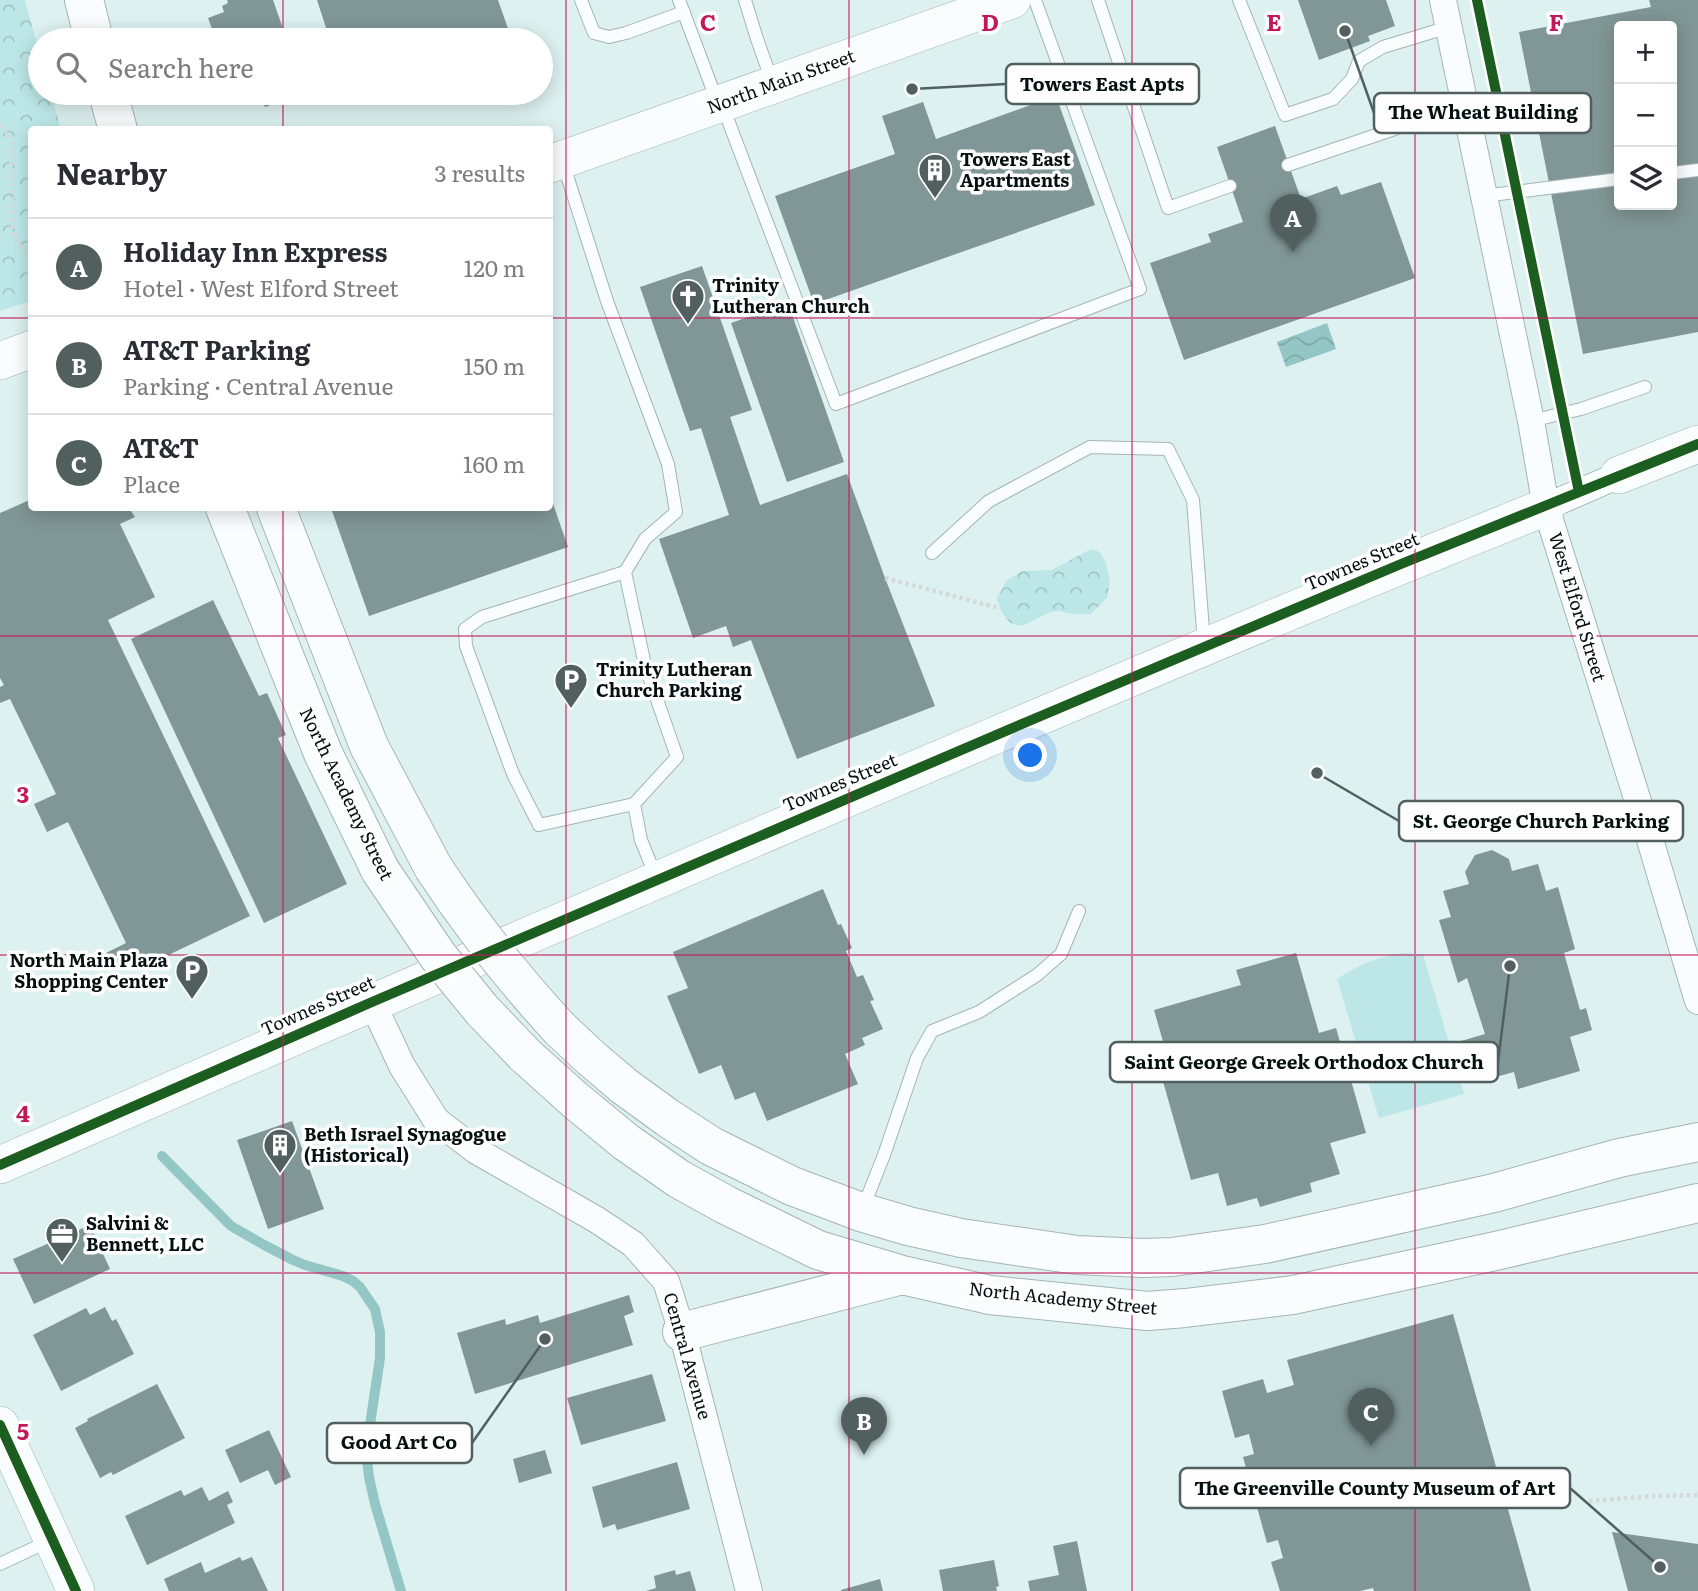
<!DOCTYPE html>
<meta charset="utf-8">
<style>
body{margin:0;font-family:Literata,serif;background:#f2f2f3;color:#2b2b33}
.controls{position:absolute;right:21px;top:21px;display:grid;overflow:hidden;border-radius:7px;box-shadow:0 4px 18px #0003}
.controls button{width:63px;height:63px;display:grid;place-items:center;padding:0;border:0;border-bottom:2px solid #e1e1e2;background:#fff;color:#2b2b33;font:35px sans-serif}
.you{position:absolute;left:1031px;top:756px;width:24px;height:24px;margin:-18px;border:5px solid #fff;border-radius:50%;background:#1a73e8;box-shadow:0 0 0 10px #1a73e833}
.badge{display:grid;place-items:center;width:46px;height:46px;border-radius:50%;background:#515f5f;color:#fff;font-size:23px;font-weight:700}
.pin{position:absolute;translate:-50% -58px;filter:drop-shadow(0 2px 4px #0008)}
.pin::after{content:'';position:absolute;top:37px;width:24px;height:21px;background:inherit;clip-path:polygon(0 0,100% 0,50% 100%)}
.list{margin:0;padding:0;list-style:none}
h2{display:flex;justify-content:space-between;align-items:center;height:91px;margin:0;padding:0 28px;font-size:30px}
h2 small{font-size:23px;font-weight:400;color:#7c7c81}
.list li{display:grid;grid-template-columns:46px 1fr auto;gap:21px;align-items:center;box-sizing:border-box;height:98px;padding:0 28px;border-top:2px solid #e1e1e2}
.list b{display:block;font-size:26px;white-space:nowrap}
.list p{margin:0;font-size:23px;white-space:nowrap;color:#7c7c81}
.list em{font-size:23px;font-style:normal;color:#7c7c81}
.icon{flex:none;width:38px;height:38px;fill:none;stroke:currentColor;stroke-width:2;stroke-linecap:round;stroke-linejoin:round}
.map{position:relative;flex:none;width:1698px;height:1591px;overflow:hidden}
.search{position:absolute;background:#fff;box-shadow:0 4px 18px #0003;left:28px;top:28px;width:525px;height:77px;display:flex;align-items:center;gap:18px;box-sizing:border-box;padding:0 24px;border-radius:38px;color:#7c7c81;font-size:26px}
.panel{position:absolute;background:#fff;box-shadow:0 4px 18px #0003;left:28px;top:126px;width:525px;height:385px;border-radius:7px}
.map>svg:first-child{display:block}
.park{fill:url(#park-crowns)}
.garden{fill:#bde7e7}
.water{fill:url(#water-waves)}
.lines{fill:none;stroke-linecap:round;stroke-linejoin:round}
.stream{stroke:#95c6c6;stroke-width:10}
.building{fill:#819696;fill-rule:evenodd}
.lane-casing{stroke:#a5b4b4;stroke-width:14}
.street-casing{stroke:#a5b4b4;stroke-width:28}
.secondary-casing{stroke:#a5b4b4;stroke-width:38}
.highway-casing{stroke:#a5b4b4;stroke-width:40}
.path{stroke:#d4d9d9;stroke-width:4.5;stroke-dasharray:3.5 3.5;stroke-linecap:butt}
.lane{stroke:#fafdfd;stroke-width:12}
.street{stroke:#fafdfd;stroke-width:26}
.secondary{stroke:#fafdfd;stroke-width:37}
.highway{stroke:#fafdfd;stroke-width:38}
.highway-bridge-casing{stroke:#a5b4b4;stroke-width:40;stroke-linecap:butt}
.highway-bridge{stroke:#fafdfd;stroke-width:38}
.cycleway-casing{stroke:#fefefe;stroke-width:15}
.cycleway{stroke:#1b5e20;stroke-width:10}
.grid{fill:none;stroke:#c2185b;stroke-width:2;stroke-opacity:0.55}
.labels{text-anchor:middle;stroke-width:7;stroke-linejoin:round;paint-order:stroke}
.street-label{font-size:18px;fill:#051111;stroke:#fefefe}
.poi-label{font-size:18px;font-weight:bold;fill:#051111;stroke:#fefefe;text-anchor:start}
.grid-label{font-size:23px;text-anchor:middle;font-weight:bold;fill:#c2185b;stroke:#fefefe;stroke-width:7;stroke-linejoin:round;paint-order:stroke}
.leader{fill:none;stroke:#515f5f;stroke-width:2.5}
.callout-dot{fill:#515f5f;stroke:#fefefe;stroke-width:2.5}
.callout{fill:#fefefe;stroke:#515f5f;stroke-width:2.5}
.callout-label{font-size:19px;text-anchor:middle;font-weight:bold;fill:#051111}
</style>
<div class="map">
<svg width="1698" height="1591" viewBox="0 0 1698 1591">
<defs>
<pattern id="park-crowns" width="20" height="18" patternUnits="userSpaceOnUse" patternTransform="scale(1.75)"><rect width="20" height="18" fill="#bde7e7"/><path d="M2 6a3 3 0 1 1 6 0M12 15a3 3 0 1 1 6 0" fill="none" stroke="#a1c5c5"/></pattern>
<pattern id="water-waves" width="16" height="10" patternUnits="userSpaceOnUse" patternTransform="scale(1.75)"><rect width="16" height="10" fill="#95c6c6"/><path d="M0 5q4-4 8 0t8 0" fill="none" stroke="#7fa9a9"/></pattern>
</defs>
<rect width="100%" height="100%" fill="#ddf1f1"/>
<path class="park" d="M0 0H25L40 55V93H51L61 129 32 130 31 301 0 311Z
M1091 549 1100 552 1106 563 1110 582 1107 598 1091 614C1085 614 1079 615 1074 614 1068 614 1063 611 1057 611 1045 612 1037 620 1026 624 1009 631 1000 611 997 598L1007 580 1022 571 1052 570Z"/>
<path class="garden" d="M1402 953 1423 954 1464 1094 1379 1118 1337 979C1360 964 1375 958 1402 953Z"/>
<path class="water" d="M1327 323 1336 349 1286 367 1277 342Z"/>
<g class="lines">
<path class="stream" d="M162 1156 231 1226 266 1246 293 1260 305 1265 343 1276 353 1281 360 1287 375 1309 380 1332V1358L366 1451 369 1477 375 1504 401 1591"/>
</g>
<path class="building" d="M227 0H273L287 40H216L208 18 224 12 222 6 228 3Z
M317 0H498L512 40H330Z
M1298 0H1386L1395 26 1368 36 1370 41 1319 60Z
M1649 0H1698V332L1583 354 1519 32 1651 7ZM1619 26H1672V205H1619Z
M260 93H298L299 95 265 107Z
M348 93H368L350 99Z
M1056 96 1095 205 814 304 775 196 895 154 882 116 923 102 936 139Z
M1275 126 1301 199 1337 186 1341 195 1381 182 1415 278 1184 360 1150 263 1211 242 1208 234 1243 222 1217 147Z
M702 266 752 410 730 417 760 505 847 474 885 578 935 706 797 759 751 640 733 647 726 626 693 638 659 539 729 515 701 428 690 431 640 287Z
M788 303 844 462 787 482 731 323Z
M550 495 568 547 369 616 331 508H550Z
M32 499V508H129L135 517 120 524 155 597 108 620 250 916 137 970 132 958 113 967 106 953 126 943 68 822 47 832 34 804 56 794 10 699 0 703V687L4 685 0 678V513Z
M213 600 259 696 267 693 286 735 278 738 347 884 264 923 131 639Z
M1492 850 1509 859 1512 871 1538 864 1546 891 1558 887 1575 949 1564 953 1580 1010 1586 1008 1592 1030 1570 1037 1580 1071 1518 1089 1514 1072 1492 1078 1486 1057 1466 1063 1461 1041 1485 1034 1467 978 1458 983 1439 920 1451 917 1443 891 1469 884 1465 872 1475 855Z
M823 889 838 925 841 924 852 948 846 951 857 977 863 975 874 1000 870 1001 883 1029 862 1038 865 1045 845 1054 858 1084 767 1121 755 1092 735 1100 721 1065 699 1074 667 996 688 988 673 952Z
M1296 953 1319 1033 1336 1028 1366 1133 1330 1143 1340 1174 1310 1183 1312 1192 1260 1207 1257 1198 1227 1206 1218 1173 1191 1180 1162 1078 1168 1077 1159 1047 1164 1045 1154 1010 1241 985 1236 970Z
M292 1121 324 1209 268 1229 237 1140Z
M90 1225 110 1269 34 1304 13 1259Z
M629 1295 634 1312 624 1316 633 1345 475 1394 457 1333 505 1319 506 1325 538 1315 540 1323Z
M105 1307 112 1321 116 1319 134 1354 61 1391 33 1335 86 1308 90 1315Z
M1453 1314 1531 1591H1374L1373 1588 1360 1591H1280L1271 1562 1283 1558 1278 1540 1267 1543 1243 1457 1254 1454 1249 1434 1235 1438 1222 1391 1263 1379 1267 1393 1294 1385 1287 1360Z
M652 1374 666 1421 581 1445 567 1398Z
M157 1384 185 1438 113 1475 111 1472 100 1478 75 1428 88 1421 87 1419Z
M269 1430 291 1477 275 1485 268 1470 240 1483 225 1450Z
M545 1450 552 1473 519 1483 513 1459Z
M677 1462 690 1509 617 1530 615 1524 603 1528 592 1487Z
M202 1487 209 1501 228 1491 233 1502 227 1505 235 1523 147 1565 125 1516 181 1490 184 1496Z
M1612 1532 1698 1544V1591H1628Z
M1077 1541 1087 1591H1030L1028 1581 1059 1575 1053 1546Z
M240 1557 242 1561 252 1557 268 1591H169L164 1579 201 1562 205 1573Z
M994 1560 999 1586 996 1587 997 1591H943L939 1570Z
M675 1570 676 1575 690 1571 696 1591H646L656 1588 654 1576Z
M880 1579 883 1591H841V1590Z"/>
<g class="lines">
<defs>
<path id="lane" d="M581 0 594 33 609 37 626 33 684 12
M679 0 717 101
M745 0 757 39 772 81
M1098 0 1168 208 1230 186
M1239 0 1285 115 1333 99 1352 79 1359 61 1383 47 1449 27
M723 107 836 404 1140 289 1035 0
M563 163 607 301 668 464 676 512 645 539 625 572 645 665 677 757 634 804 641 840 656 877
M1288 165 1427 118 1465 108
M1672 173 1698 170
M1483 196 1619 179
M1531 421 1581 409 1645 387
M932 553 989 501 1090 447 1168 449 1193 500 1204 643
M625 572 482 617 465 629 466 646 513 774 539 825 634 804
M863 1208 884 1155 917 1058 932 1031 979 1012 1037 975 1061 954 1079 911
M0 1564 49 1541"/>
<path id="street" d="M1443 0 1531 421 1546 507 1651 843 1698 1001
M1546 507 1619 475
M372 1002 402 1066 436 1120 475 1150 597 1220 633 1244 666 1281 682 1332 749 1591"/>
<path id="secondary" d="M550 164 1012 0
M0 361 32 349
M1619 475 1698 444
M0 1165C268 1047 537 932 806 816 1052 711 1298 606 1546 507
M0 1425 76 1591"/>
<path id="highway" d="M84 0 94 40
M108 93 118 130
M225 508 323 753 380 870
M276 508 369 746 433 867
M560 1029 591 1058 624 1086 668 1118 711 1146 792 1186 861 1212 908 1226 961 1238 1077 1255 1143 1258 1172 1257 1265 1244 1494 1193 1619 1158 1698 1142
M525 1055 575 1100 626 1142 679 1179 726 1205 818 1250 902 1275 990 1295 1148 1311 1185 1308 1293 1295 1500 1250 1698 1203
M682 1332 902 1275"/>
</defs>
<use href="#lane" class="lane-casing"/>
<use href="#street" class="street-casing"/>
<use href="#secondary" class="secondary-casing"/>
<use href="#highway" class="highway-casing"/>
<path class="path" d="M0 124 12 141 11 182 13 236 32 262
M885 578 999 608
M1589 1501 1653 1496 1698 1495"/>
<use href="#lane" class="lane"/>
<use href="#street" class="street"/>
<use href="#secondary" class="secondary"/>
<use href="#highway" class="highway"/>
<defs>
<path id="highway-bridge" d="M433 867C471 925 513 978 560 1029
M380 870 438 956 482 1010 525 1055"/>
</defs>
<use href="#highway-bridge" class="highway-bridge-casing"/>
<use href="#highway-bridge" class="highway-bridge"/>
<defs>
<path id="cycleway" d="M1477 0 1579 492
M0 1165 372 1002 1029 721 1401 564 1698 444
M0 1425 76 1591"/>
</defs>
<use href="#cycleway" class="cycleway-casing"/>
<use href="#cycleway" class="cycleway"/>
</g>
<path class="grid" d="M283 0V40M566 0V1591M849 0V1591M1132 0V1591M1415 0V1591M283 93V130M0 318H32M550 318H1698M283 508V1591M0 636H1698M0 955H1698M0 1273H1698"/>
<defs>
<symbol id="building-pin" viewBox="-11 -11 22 30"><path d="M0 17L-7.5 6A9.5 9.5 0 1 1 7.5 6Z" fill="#515f5f" stroke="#fefefe"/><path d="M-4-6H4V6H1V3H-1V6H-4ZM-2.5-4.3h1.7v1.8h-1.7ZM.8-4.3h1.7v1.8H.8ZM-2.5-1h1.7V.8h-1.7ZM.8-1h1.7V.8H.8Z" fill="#fff"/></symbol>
<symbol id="church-pin" viewBox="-11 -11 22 30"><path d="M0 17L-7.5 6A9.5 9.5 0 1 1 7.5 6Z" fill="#515f5f" stroke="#fefefe"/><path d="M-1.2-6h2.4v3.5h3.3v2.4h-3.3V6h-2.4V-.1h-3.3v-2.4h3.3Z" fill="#fff"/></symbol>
<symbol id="parking-pin" viewBox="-11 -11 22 30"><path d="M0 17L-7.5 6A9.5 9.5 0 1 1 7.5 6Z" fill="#515f5f" stroke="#fefefe"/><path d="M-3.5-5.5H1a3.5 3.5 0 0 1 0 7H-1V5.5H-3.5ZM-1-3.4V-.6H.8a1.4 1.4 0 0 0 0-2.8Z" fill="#fff"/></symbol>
<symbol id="office-pin" viewBox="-11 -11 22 30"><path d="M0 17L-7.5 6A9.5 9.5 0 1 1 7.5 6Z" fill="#515f5f" stroke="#fefefe"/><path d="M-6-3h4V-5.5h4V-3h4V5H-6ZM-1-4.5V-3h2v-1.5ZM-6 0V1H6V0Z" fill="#fff"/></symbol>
</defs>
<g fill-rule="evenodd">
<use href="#building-pin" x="916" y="151" width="38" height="52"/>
<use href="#church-pin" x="669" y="277" width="38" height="52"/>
<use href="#parking-pin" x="552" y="661" width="38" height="52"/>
<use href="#parking-pin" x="173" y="952" width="38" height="52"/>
<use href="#building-pin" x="261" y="1126" width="38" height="52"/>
<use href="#office-pin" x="43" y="1215" width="38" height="52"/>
</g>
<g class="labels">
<g class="street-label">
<text transform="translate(781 82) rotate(-20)" y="6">North Main Street</text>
<text transform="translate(1362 562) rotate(-23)" y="6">Townes Street</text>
<text transform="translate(1577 607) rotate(73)" y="6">West Elford Street</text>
<text transform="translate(840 783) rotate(-23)" y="6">Townes Street</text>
<text transform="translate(346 794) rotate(64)" y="6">North Academy Street</text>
<text transform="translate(318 1006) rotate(-24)" y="6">Townes Street</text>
<text transform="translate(1063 1299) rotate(6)" y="6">North Academy Street</text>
<text transform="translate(687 1356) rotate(74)" y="6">Central Avenue</text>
</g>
<g class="poi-label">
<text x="960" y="166">Towers East<tspan x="960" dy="21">Apartments</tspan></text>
<text x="712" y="292">Trinity<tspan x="712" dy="21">Lutheran Church</tspan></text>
<text x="596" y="676">Trinity Lutheran<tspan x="596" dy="21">Church Parking</tspan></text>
<text x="168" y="967" text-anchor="end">North Main Plaza<tspan x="168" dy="21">Shopping Center</tspan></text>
<text x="304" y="1141">Beth Israel Synagogue<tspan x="304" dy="21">(Historical)</tspan></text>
<text x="86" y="1230">Salvini &amp;<tspan x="86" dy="21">Bennett, LLC</tspan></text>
</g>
</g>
<g class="grid-label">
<text x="708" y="31">C</text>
<text x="990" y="31">D</text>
<text x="1274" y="31">E</text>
<text x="1556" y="31">F</text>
<text x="23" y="803">3</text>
<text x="23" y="1122">4</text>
<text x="23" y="1440">5</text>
</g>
<path class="leader" d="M912 89L1006 84M1345 31L1374 113M1317 773L1399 821M1510 966L1498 1062M545 1339L472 1443M1660 1567L1570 1488"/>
<g class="callout-dot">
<circle cx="912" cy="89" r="7"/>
<circle cx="1345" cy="31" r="7"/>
<circle cx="1317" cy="773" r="7"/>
<circle cx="1510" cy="966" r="7"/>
<circle cx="545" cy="1339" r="7"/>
<circle cx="1660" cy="1567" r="7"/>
</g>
<g class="callout">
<rect x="1006" y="64" width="193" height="40" rx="7"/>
<rect x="1374" y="93" width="217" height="40" rx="7"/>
<rect x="1399" y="801" width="284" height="40" rx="7"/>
<rect x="1110" y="1042" width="388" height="40" rx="7"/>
<rect x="327" y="1423" width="145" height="40" rx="7"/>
<rect x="1180" y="1468" width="390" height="40" rx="7"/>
</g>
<g class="callout-label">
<text x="1102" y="91">Towers East Apts</text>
<text x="1483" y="119">The Wheat Building</text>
<text x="1541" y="828">St. George Church Parking</text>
<text x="1304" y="1069">Saint George Greek Orthodox Church</text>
<text x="399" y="1449">Good Art Co</text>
<text x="1375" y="1495">The Greenville County Museum of Art</text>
</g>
</svg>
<div class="controls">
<button>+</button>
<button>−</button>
<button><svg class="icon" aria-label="layers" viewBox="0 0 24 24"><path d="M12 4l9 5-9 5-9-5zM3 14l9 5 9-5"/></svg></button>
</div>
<div class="you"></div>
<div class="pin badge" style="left:1293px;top:252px">A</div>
<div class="pin badge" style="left:864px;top:1455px">B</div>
<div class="pin badge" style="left:1371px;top:1446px">C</div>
<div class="search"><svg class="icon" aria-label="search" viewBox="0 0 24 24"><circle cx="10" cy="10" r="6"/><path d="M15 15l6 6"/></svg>Search here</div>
<section class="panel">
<h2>Nearby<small>3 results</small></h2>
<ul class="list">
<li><span class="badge">A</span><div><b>Holiday Inn Express</b><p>Hotel · West Elford Street</p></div><em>120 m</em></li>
<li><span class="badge">B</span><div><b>AT&amp;T Parking</b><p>Parking · Central Avenue</p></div><em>150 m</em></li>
<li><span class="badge">C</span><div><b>AT&amp;T</b><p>Place</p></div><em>160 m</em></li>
</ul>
</section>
</div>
